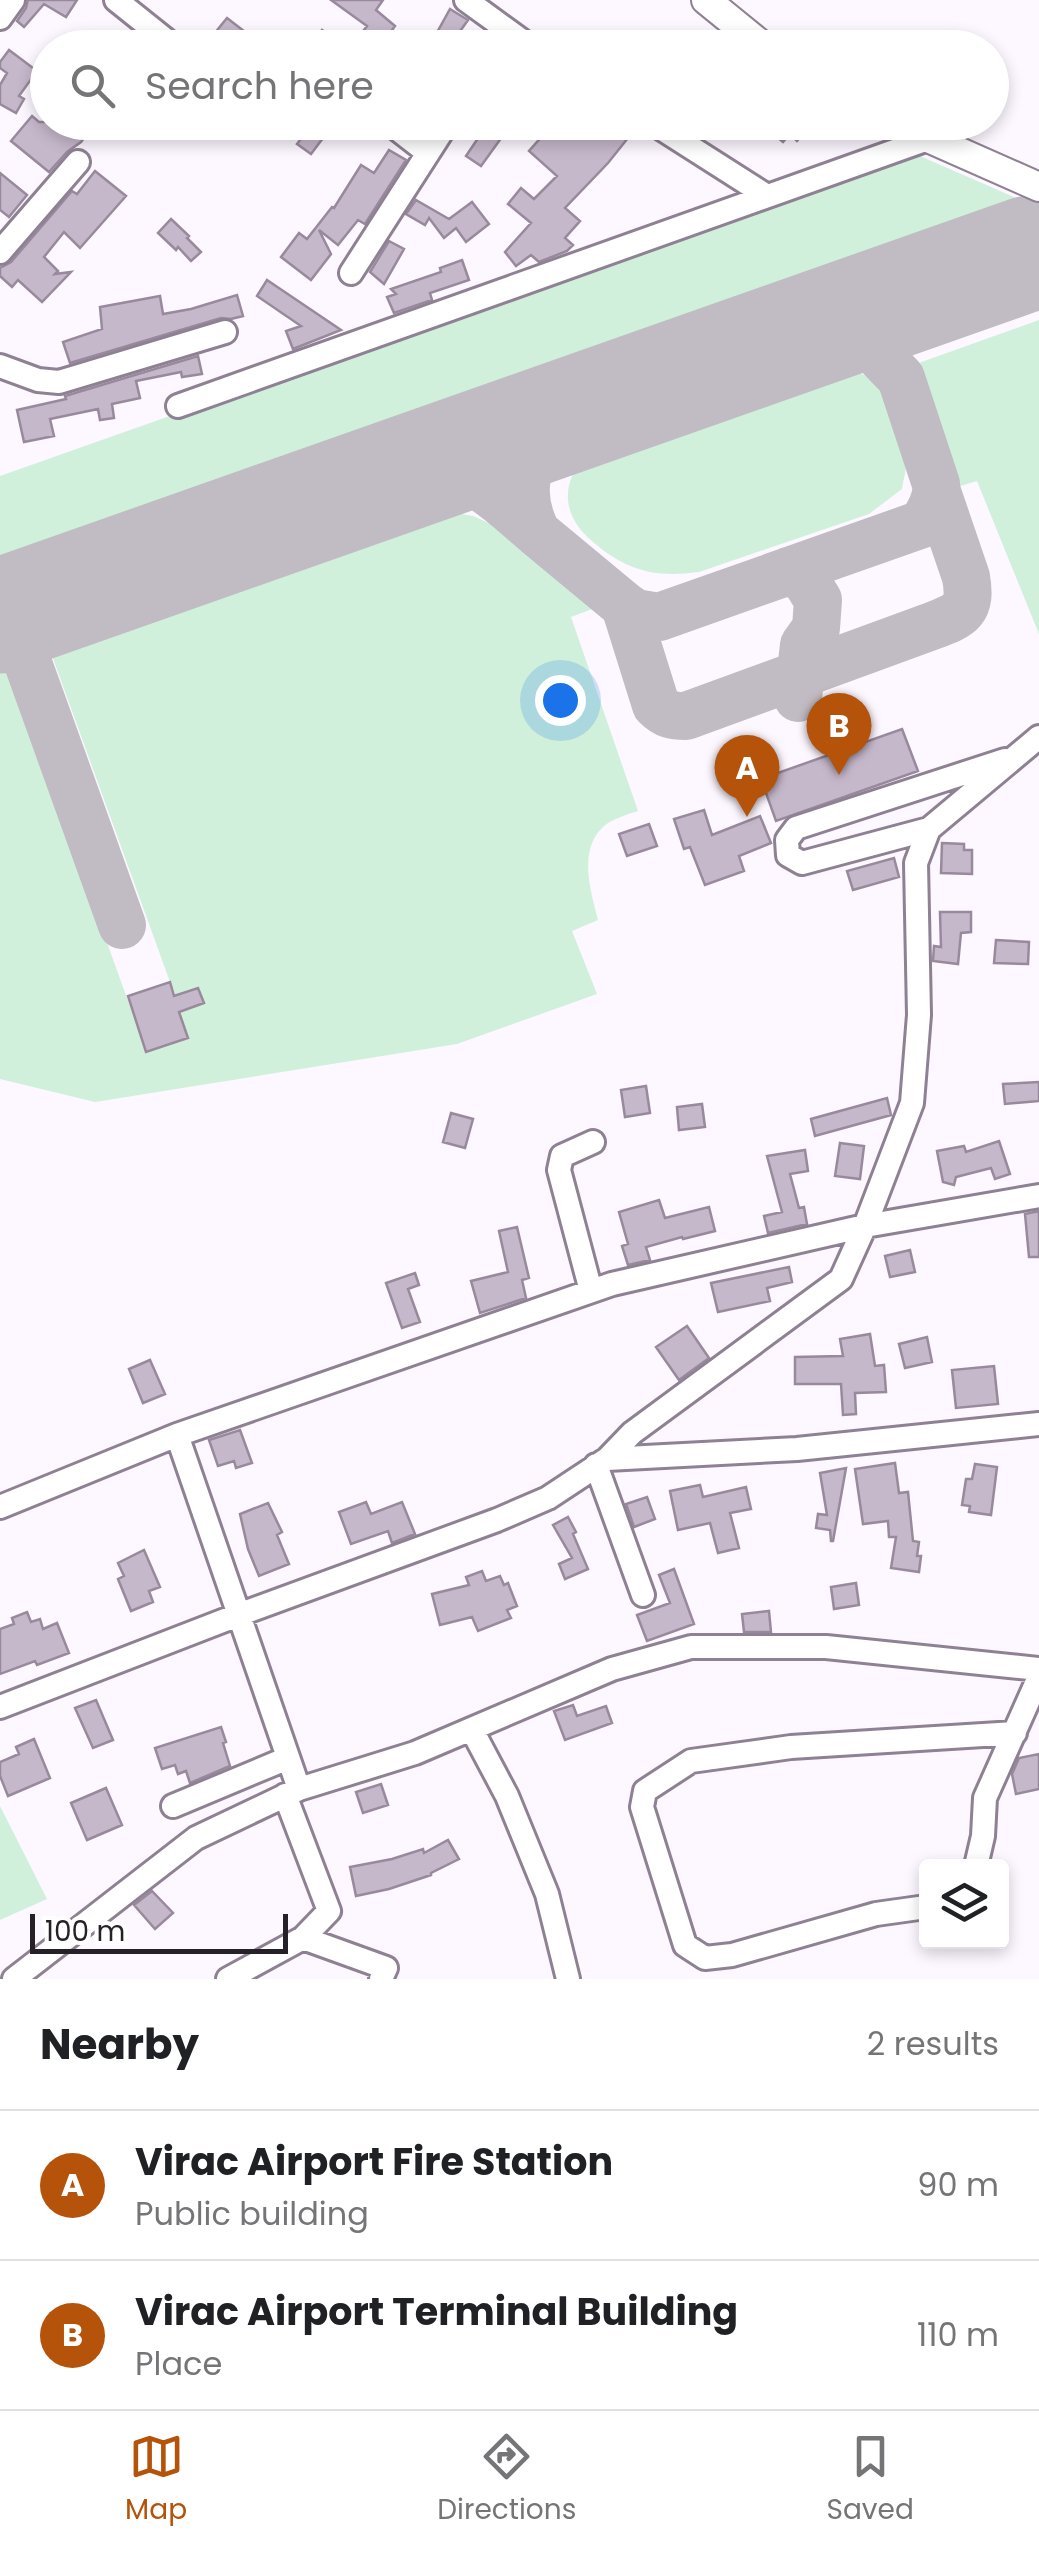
<!DOCTYPE html>
<style>
body{margin:0;font-family:Poppins,sans-serif;background:#f2f2f2;color:#202124}
.controls{position:absolute;right:30px;bottom:30px;display:grid;overflow:hidden;border-radius:10px;box-shadow:0 5px 15px #0003}
.controls button{width:90px;height:90px;display:grid;place-items:center;padding:0;border:0;border-bottom:2px solid #e0e0e0;background:#fff;color:#202124;font:50px sans-serif}
.scale{position:absolute;left:30px;bottom:25px;width:258px;box-sizing:border-box;padding-left:10px;border:5px solid #262128;border-top:0;font-size:28px;line-height:35px;white-space:nowrap;color:#262128;-webkit-text-stroke:8px #fff;paint-order:stroke}
.you{position:absolute;left:560px;top:700px;width:35px;height:35px;margin:-25px;border:8px solid #fff;border-radius:50%;background:#1a73e8;box-shadow:0 0 0 15px #1a73e833}
.badge{display:grid;place-items:center;width:65px;height:65px;border-radius:50%;background:#b45309;color:#fff;font-size:32px;font-weight:700}
.pin{position:absolute;translate:-50% -82px;filter:drop-shadow(0 2px 5px #0008)}
.pin::after{content:'';position:absolute;top:52px;width:35px;height:30px;background:inherit;clip-path:polygon(0 0,100% 0,50% 100%)}
.list{margin:0;padding:0;list-style:none}
h2{display:flex;justify-content:space-between;align-items:center;height:130px;margin:0;padding:0 40px;font-size:42px}
h2 small{font-size:32px;font-weight:400;color:#757577}
.list li{display:grid;grid-template-columns:65px 1fr auto;gap:30px;align-items:center;box-sizing:border-box;height:150px;padding:0 40px;border-top:2px solid #e0e0e0}
.list b{display:block;font-size:38px;white-space:nowrap}
.list p{margin:0;font-size:32px;white-space:nowrap;color:#757577}
.list em{font-size:32px;font-style:normal;color:#757577}
.icon{flex:none;width:55px;height:55px;fill:none;stroke:currentColor;stroke-width:2;stroke-linecap:round;stroke-linejoin:round}
.map{position:relative;flex:none;width:1039px;height:1979px;overflow:hidden}
.search{position:absolute;background:#fff;box-shadow:0 5px 15px #0003;left:30px;right:30px;top:30px;height:110px;display:flex;align-items:center;gap:25px;box-sizing:border-box;padding:0 35px;border-radius:55px;color:#757577;font-size:38px}
.sheet{height:430px;background:#fff}
nav{display:flex;justify-content:space-around;align-items:center;box-sizing:border-box;height:140px;border-top:2px solid #e0e0e0;background:#fff;font-size:28px;color:#757577}
nav a{display:grid;justify-items:center;gap:5px}
nav .on{color:#b45309}
.map>svg:first-child{display:block}
.green{fill:#d0f0dc}
.lines{fill:none;stroke-linecap:round;stroke-linejoin:round}
.taxiway{stroke:#c1bcc3;stroke-width:48}
.runway{stroke:#c1bcc3;stroke-width:115}
.building{fill:#c6b8cb;stroke:#988a9c;stroke-width:2.5}
.minor-casing{stroke:#8e8193;stroke-width:28}
.major-casing{stroke:#8e8193;stroke-width:32}
.minor{stroke:#fff;stroke-width:22}
.major{stroke:#fff;stroke-width:28}
</style>
<div class="map">
<svg width="1039" height="1979" viewBox="0 0 1039 1979">
<rect width="100%" height="100%" fill="#fdf7ff"/>
<path class="green" d="M913 153 1039 208V256L1026 222 1003 211 891 250 897 264 0 575V476Z
M1039 320V634L977 481 954 488 916 364Z
M819 368C832 368 848 367 860 373 888 386 905 435 906 465 906 472 903 481 902 489L869 514 699 572C655 578 627 571 593 542 557 512 561 475 596 446 609 435 643 427 660 421 713 403 766 385 819 368Z
M438 510 473 516 493 525 595 608 571 617 638 811C626 815 611 819 602 828 578 852 591 892 598 920L572 931 597 994 457 1044 95 1102 0 1079V654L3 653 146 1051 187 1038 170 982 46 639 409 513Z
M0 1806 47 1899 0 1920Z"/>
<g class="lines">
<path class="taxiway" d="M555 420C529 458 514 489 537 533L625 606 635 613 659 617 922 524C930 512 938 499 936 484L901 378 844 319
M413 470C469 466 498 500 537 533
M788 571 805 579 818 600 816 628 804 645 798 698
M625 606 656 705C666 715 673 716 686 716L932 626C961 615 972 611 966 577L937 492
M10 613 122 925"/>
<path class="runway" d="M0 616 1030 253"/>
</g>
<path class="building" d="M28 0H77L66 17 44 4 24 27 17 21 26 8Z
M331 0H383L376 10 395 26 389 34 407 48H312L322 30 351 47 367 26Z
M450 9 468 20 448 48 434 38Z
M227 18 266 48H232L214 34Z
M9 50 37 71 19 96 24 99 16 113 0 104V85L7 73 0 68V62Z
M32 116 39 122H96L81 142 67 152 49 172 11 141Z
M314 122H335L311 154 297 144Z
M489 122H496L507 130 481 166 466 156Z
M560 122H619L632 133 608 163 565 208 580 221 565 238 573 245 567 251 539 262 531 255 516 266 505 252 531 223 508 204 521 188 534 199 557 176 529 151 545 133 551 138Z
M759 122H813L797 141 790 134 783 142Z
M389 150 406 160 365 224 358 220 338 245 319 230 331 254 311 280 281 257 299 233 307 239 332 207 334 208 361 165 374 173Z
M95 171 126 196 80 248 64 232 44 257 58 271 55 274 71 272 42 302 18 280 12 287 0 276V268L11 262 72 191 77 194Z
M0 173 27 195 9 217 0 210Z
M416 200 449 219 472 202 489 224 466 242 456 228 444 238 429 218 425 225 406 214Z
M171 219 189 236 187 238 201 252 191 261 178 247 176 250 158 233Z
M389 241 404 249 384 284 370 272Z
M462 260 469 280 430 293 432 300 394 313 387 297 396 294 391 289 441 272 440 268Z
M267 280 341 330 293 349 286 331 301 326 257 296Z
M237 295 243 316 231 319 221 318 70 363 63 342 102 329 100 307 160 296 163 314 191 309Z
M198 356 202 374 182 377 181 372 136 381 140 398 112 404 114 418 100 420 98 409 50 419 54 436 24 442 17 410 66 399 65 396Z
M902 729 918 771 776 821 761 779Z
M704 810 712 835 760 816 771 843 739 856 744 871 705 885 690 847 684 849 674 819Z
M649 824 657 846 627 856 619 834Z
M942 843 964 844V850H972V874L941 873Z
M894 858 899 877 853 890 847 871Z
M940 912H971V932L961 933 958 964 933 961 934 946 941 947Z
M996 940 1029 942 1028 964 994 963Z
M170 982 174 996 198 988 204 1003 179 1012 188 1038 146 1052 128 996Z
M1039 1082V1101L1005 1104 1003 1084Z
M646 1086 650 1113 625 1117 621 1090Z
M887 1098 891 1115 815 1136 811 1119Z
M702 1104 705 1127 679 1130 677 1107Z
M451 1113 473 1119 465 1148 443 1142Z
M999 1141 1010 1174 995 1179 991 1168 956 1177 954 1185 943 1182 937 1151 964 1146 966 1152Z
M840 1143 864 1146 860 1179 835 1176Z
M805 1150 808 1171 790 1174 799 1208 804 1207 807 1224 768 1233 764 1216 782 1212 767 1156Z
M659 1200 665 1218 709 1207 715 1231 683 1239 682 1237 646 1247 650 1260 628 1265 622 1246 628 1244 619 1212Z
M1039 1211V1257H1029L1025 1214Z
M517 1227 529 1278 522 1280 526 1298 480 1313 471 1281 508 1272 499 1231Z
M910 1250 915 1272 890 1277 885 1256Z
M789 1267 792 1282 767 1288 770 1301 718 1312 711 1283Z
M415 1273 419 1285 408 1289 420 1322 402 1328 386 1283Z
M687 1326 709 1358 679 1380 656 1347Z
M870 1334 875 1366 884 1365 886 1392 855 1393 856 1414 843 1415 841 1384H795V1357L843 1356 840 1339Z
M927 1337 932 1362 905 1368 899 1344Z
M150 1360 165 1394 143 1403 129 1369Z
M994 1366 998 1404 956 1408 952 1370Z
M240 1430 252 1463 236 1468 234 1461 218 1466 209 1440Z
M895 1463 899 1493 908 1492 913 1541 919 1542 917 1556H921L919 1572 891 1568 896 1537H889L888 1521 863 1524 855 1469Z
M975 1464 997 1467 991 1515 969 1512 970 1506 962 1505 966 1479H972Z
M846 1468 833 1541H831L830 1530 816 1528 818 1514 827 1515 820 1473Z
M700 1485 703 1497 746 1487 751 1509 730 1513 739 1548 718 1553 710 1523 678 1530 670 1491Z
M647 1497 655 1519 634 1527 626 1504Z
M366 1502 371 1514 402 1502 415 1534 392 1543 388 1531 351 1544 339 1512Z
M268 1503 282 1532 277 1535 289 1564 259 1576 248 1549 240 1514Z
M568 1517 576 1532 573 1534 588 1569 565 1579 559 1564 572 1558 553 1525Z
M144 1550 160 1587 149 1591 153 1602 131 1611 118 1579 124 1576 118 1563Z
M674 1569 694 1624 647 1641 637 1615 670 1603 659 1575Z
M482 1571 486 1581 500 1576 504 1585 508 1583 517 1606 507 1610 511 1618 478 1631 472 1617 440 1625 432 1594 469 1585 466 1577Z
M856 1583 859 1605 834 1609 831 1587Z
M769 1611 771 1632H744L742 1614Z
M27 1612 31 1622 40 1619 43 1629 57 1623 69 1653 37 1665 35 1661 0 1674V1629L14 1624 12 1618Z
M96 1700 113 1740 93 1748 75 1708Z
M573 1705 577 1716 606 1706 612 1723 565 1740 554 1711Z
M221 1727 226 1742 223 1743 230 1766 190 1783 186 1771 178 1774 175 1765 162 1769 155 1748Z
M34 1739 50 1778 8 1796 0 1776V1762L19 1754 16 1747Z
M1039 1754V1789L1016 1794 1012 1774 1019 1758Z
M381 1784 388 1805 363 1813 356 1792Z
M106 1788 122 1825 87 1840 71 1803Z
M448 1840 459 1859 431 1873V1875L389 1889 356 1896 350 1867 392 1859 423 1849 424 1853Z
M152 1891 173 1913 155 1929 134 1905Z"/>
<g class="lines">
<defs>
<path id="minor" d="M116 0 176 48
M466 0 532 48
M0 18 13 0
M388 122 428 153
M651 122 767 196
M0 252 78 162
M351 273 448 122
M0 366 38 380 59 382 225 332
M178 406 928 139
M929 829 802 863 788 855 787 840 796 828 1005 760
M591 1291 559 1170 562 1156 593 1142
M177 1435 299 1789
M607 1459 797 1449 1039 1424
M596 1465 643 1595
M0 1507 177 1435 612 1284 865 1226 1039 1196
M0 1707 238 1615 497 1520 548 1498 607 1459 632 1433 841 1279 865 1226 912 1103 919 1015 916 863 929 829 1039 737
M472 1730 507 1796 547 1894 568 1979
M173 1806 288 1758
M976 1866 983 1836 985 1798 1039 1677
M926 1907 876 1914 732 1955 705 1958 685 1945 642 1807 645 1791 691 1761 791 1747 1015 1733
M303 1938 386 1968 381 1979
M14 1979 196 1838 299 1789 415 1753 612 1669 691 1647H826L1039 1669
M228 1979 303 1938 329 1911 285 1795"/>
<path id="major" d="M706 0 765 48
M892 122 1039 187"/>
</defs>
<use href="#minor" class="minor-casing"/>
<use href="#major" class="major-casing"/>
<use href="#minor" class="minor"/>
<use href="#major" class="major"/>
</g>
</svg>
<div class="controls">
<button><svg class="icon" aria-label="layers" viewBox="0 0 24 24"><path d="M12 4l9 5-9 5-9-5zM3 14l9 5 9-5"/></svg></button>
</div>
<div class="scale">100 m</div>
<div class="you"></div>
<div class="pin badge" style="left:747px;top:817px">A</div>
<div class="pin badge" style="left:839px;top:775px">B</div>
<div class="search"><svg class="icon" aria-label="search" viewBox="0 0 24 24"><circle cx="10" cy="10" r="6"/><path d="M15 15l6 6"/></svg>Search here</div>
</div>
<section class="sheet">
<h2>Nearby<small>2 results</small></h2>
<ul class="list">
<li><span class="badge">A</span><div><b>Virac Airport Fire Station</b><p>Public building</p></div><em>90 m</em></li>
<li><span class="badge">B</span><div><b>Virac Airport Terminal Building</b><p>Place</p></div><em>110 m</em></li>
</ul>
</section>
<nav>
<a class="on"><svg class="icon" aria-label="map" viewBox="0 0 24 24"><path d="M3 6l6-2 6 2 6-2v14l-6 2-6-2-6 2zM9 4v14M15 6v14"/></svg>Map</a>
<a><svg class="icon" aria-label="directions" viewBox="0 0 24 24"><path d="M12 3l9 9-9 9-9-9zM9 14v-3h6M13 9l2 2-2 2"/></svg>Directions</a>
<a><svg class="icon" aria-label="saved" viewBox="0 0 24 24"><path d="M7 4h10v16l-5-4-5 4z"/></svg>Saved</a>
</nav>
